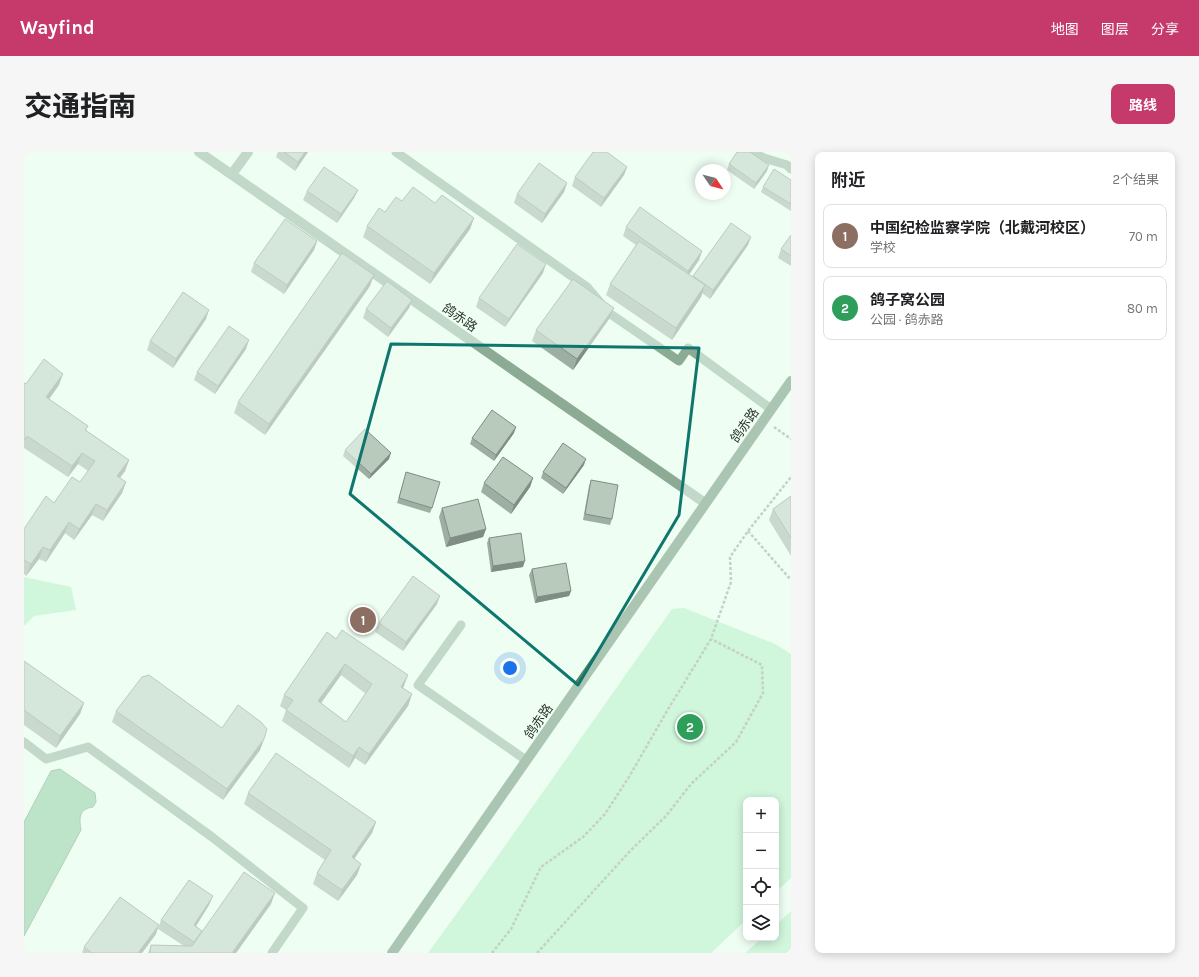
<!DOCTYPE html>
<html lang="zh">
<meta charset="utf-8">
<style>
body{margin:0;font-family:Karla,"Noto Sans SC",sans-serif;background:#f6f6f6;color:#202124}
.controls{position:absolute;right:12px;bottom:12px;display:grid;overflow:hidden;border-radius:8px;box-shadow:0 2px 10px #0003}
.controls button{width:36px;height:36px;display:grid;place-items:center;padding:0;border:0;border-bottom:1px solid #e0e0e0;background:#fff;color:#202124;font:20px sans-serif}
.compass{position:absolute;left:671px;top:12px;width:36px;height:36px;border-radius:50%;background:#fff;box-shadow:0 2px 10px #0003;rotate:125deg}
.you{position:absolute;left:486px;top:516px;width:14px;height:14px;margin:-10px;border:3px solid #fff;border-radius:50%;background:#1a73e8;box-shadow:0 0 0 6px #1a73e833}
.badge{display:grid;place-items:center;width:26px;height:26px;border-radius:50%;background:#c5396b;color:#fff;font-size:13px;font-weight:700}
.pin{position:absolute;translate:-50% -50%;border:2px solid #fff;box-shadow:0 1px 4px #0006}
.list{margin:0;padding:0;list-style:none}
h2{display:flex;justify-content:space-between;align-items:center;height:52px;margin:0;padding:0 16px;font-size:17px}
h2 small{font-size:13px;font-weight:400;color:#757577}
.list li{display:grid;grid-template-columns:26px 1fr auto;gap:12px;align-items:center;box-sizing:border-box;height:64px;margin:0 8px 8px;padding:0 8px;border:1px solid #e0e0e0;border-radius:8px}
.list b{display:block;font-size:15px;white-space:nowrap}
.list p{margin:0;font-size:13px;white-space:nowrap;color:#757577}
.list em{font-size:13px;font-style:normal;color:#757577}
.icon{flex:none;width:22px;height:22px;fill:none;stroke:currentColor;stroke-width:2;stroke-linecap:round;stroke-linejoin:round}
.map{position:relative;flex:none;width:767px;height:801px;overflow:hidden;border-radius:8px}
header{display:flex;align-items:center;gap:24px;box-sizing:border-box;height:56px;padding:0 20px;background:#c5396b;color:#fff}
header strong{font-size:19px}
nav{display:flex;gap:22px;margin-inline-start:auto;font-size:14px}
.intro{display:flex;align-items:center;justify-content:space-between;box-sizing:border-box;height:96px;padding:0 24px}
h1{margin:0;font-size:28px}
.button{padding:10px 18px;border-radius:8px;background:#c5396b;color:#fff;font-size:14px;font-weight:700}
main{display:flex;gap:24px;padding:0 24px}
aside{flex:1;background:#fff;border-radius:8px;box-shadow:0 2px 10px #0003}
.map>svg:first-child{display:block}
.green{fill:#abedbe}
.water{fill:#80c596;stroke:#679a77}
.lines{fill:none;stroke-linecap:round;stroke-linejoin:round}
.path{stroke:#8f9b92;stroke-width:2.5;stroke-dasharray:3 2;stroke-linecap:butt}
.service{stroke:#8daa95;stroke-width:9}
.minor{stroke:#8daa95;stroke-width:10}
.secondary{stroke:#588365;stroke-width:10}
.wall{fill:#9daea2;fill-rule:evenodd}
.shaded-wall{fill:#808d84}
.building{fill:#b7cabc;stroke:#808d84;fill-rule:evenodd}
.marked{fill:none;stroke:#0f766e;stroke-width:3;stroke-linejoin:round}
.labels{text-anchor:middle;stroke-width:3.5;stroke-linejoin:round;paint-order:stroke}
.street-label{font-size:13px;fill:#2c342e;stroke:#eefef2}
</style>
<header>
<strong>Wayfind</strong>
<nav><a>地图</a><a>图层</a><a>分享</a></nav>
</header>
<div class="intro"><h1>交通指南</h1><a class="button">路线</a></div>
<main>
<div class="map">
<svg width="767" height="801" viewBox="0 0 767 801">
<rect width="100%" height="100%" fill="#eefef2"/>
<path class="green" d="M0 425 47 435 52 458 10 464 0 474Z
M660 456 751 492 767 502V726L752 740V648H722V768L687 801H404L459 725 648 457Z
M767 759V801H721L738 786H752V773Z"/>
<path class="water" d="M36 617 71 641 72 650 69 655C55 657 55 665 57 678L0 784V670L27 619Z"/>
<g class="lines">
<path class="path" d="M750 275 767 287
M724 379 767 428
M468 801 487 777 517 715 559 685 581 662 605 625 643 559 687 487 707 430 706 405 724 379 767 325
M513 801 607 698 642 664 667 632 712 590 739 541 738 513 687 487"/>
<path class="service" d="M372 0 563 135 585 161 655 209 664 196 747 257
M728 0 740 6 763 13 767 17
M437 473 394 533 502 608
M0 590 22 607 64 595 188 685 279 756 248 801"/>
<path class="minor" d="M175 0 681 351
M208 22 224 0"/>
<path class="secondary" d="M368 801 767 229"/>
</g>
<path class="wall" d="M254 0H284L271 19 252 5Z
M705 12 743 19 730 37 703 18Z
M603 15 600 23 577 55 548 34 551 25Z
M767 28V59L737 40 739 35Z
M543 31 540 40 518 71 490 51 493 42Z
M334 38 330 46 313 71 279 48 283 39Z
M378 49 411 51 450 66 446 77 406 132 339 85 343 74 361 60Z
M602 75 678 99 675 108 665 123 669 125V124L724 93 686 147 678 141 677 145 648 188 582 143 586 132 612 93 599 84Z
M767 83V114L754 106 757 97Z
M293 89 290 98 260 142 227 120 230 111Z
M519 121 481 175 452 155 455 146Z
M346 134 241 283 210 261 214 250Z
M388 148 385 156 364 185 339 166 342 157Z
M590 156 585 167 549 218 508 189 512 178Z
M182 167 149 216 123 198 126 189Z
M222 197 191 242 170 228 173 220Z
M0 231 2 232 35 233 25 247 64 274 62 278 105 308 101 319 96 326 102 330 98 341 79 369 68 363 50 388 41 381 22 410 15 407 2 424 0 422V377L30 351 56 330 64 319 54 312 44 325 0 296Z
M490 281 470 309 446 292 448 286Z
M321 298 365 307 345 327 319 304Z
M560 313 539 342 517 326 519 320Z
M382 321 408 356 406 361 373 351Z
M509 326 506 335 487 362 457 340 460 331Z
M567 328 588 367 586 373 559 368 565 334Z
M767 344V404L745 368 749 357Z
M418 356 462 377 459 385 422 395 415 365Z
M465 386 499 415 467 420 463 391Z
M508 417 547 439 545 444 511 451 505 423Z
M413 452 379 499 351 480 355 471Z
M312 487 380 534 379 536 388 542 384 554 341 613 331 606 325 616 258 569 262 558 256 554 260 543ZM317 523 342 542 322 570 297 551Z
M0 509 60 551 56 562 32 596 0 573Z
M92 559 198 576 240 587 236 598 199 648 88 570Z
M224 641 352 670 348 681 330 706 337 712 333 723 314 749 289 732 293 721 301 708 220 652Z
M247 752 212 801H124L127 793 160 794 134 777 137 768 185 753 172 774 178 779Z
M132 782 118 801H58L60 795Z"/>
<path class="shaded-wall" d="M281 0H284L271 19 274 10Z
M745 13 743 19 730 37 732 31Z
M603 15 600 23 577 55 580 46Z
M543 31 540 40 518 71 521 62Z
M334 38 330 46 313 71 317 62Z
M450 66 446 77 406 132 410 121Z
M727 85 724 93 686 147 689 138Z
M293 89 290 98 260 142 263 133Z
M678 99 675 108 661 128 664 119Z
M522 112 519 121 481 175 485 167Z
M350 123 346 134 241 283 245 272Z
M681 133 677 145 648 188 652 176Z
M388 148 385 156 364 185 367 176Z
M590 156 585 167 549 218 553 207Z
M185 158 182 167 149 216 152 207Z
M225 188 222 197 191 242 194 234Z
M39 222 35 233 18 257 22 245Z
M492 275 490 281 470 309 472 303Z
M58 301 54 312 44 325 48 314Z
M367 301 365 307 345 327 347 322Z
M562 307 560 313 539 342 542 336Z
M105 308 101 319 89 335 93 324Z
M509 326 506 335 487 362 490 353Z
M102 330 98 341 79 369 83 358Z
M72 352 68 363 50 388 55 377Z
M45 370 41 381 22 410 26 398Z
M462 377 459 385 422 395 426 386Z
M19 395 15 407 2 424 7 412Z
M501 409 499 415 467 420 469 414Z
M547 439 545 444 511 451 513 445Z
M416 444 413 452 379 499 382 490Z
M321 512 317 523 290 561 294 549Z
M384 523 380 534 373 546 377 535Z
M388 542 384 554 341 613 345 602Z
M60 551 56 562 32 596 36 584Z
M240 587 236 598 199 648 203 637Z
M335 595 331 606 325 616 329 604Z
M352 670 348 681 324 716 328 705Z
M337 712 333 723 314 749 318 738Z
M251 741 247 752 212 801H208Z
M189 744 185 753 167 782 170 773Z
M135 773 132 782 118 801H114Z"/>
<path class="building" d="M260 0H281L274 10Z
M569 0H583L603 15 580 46 551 25Z
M713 0H726L745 13 732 31 705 12Z
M515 11 543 31 521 62 493 42Z
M300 15 334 38 317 62 283 39Z
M750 17 767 28V52L739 35Z
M389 35 411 51 418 43 450 66 410 121 343 74 355 56 361 60 372 45 378 49Z
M616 55 678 99 664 119 602 75Z
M261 67 293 89 263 133 230 111Z
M707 71 727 85 689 138 669 124Z
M767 83V104L757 97Z
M615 89 681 133 652 176 586 132Z
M493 92 522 112 485 167 455 146Z
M318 101 350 123 245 272 214 250Z
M549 127 590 156 553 207 512 178Z
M363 129 388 148 367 176 342 157Z
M159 140 185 158 152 207 126 189Z
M205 174 225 188 194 234 173 220Z
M20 207 39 222 22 245 64 274 61 278 105 308 93 324 102 330 83 358 72 352 55 377 45 370 26 398 19 395 7 412 0 408V377L22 344 30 351 48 325 56 330 71 309 58 301 48 314 3 284 0 289V231L2 232Z
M468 258 492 275 472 303 448 286Z
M341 277 367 301 347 322 321 298Z
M539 291 562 307 542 336 519 320Z
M479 305 509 326 490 353 460 331Z
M382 320 416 330 408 356 375 346Z
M567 328 594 333 588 367 561 362Z
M767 344V386L749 357Z
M454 347 462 377 426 386 418 356Z
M497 381 501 409 469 414 465 386Z
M542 411 547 439 513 445 508 417Z
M389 424 416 444 382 490 355 471Z
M318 478 384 523 377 535 388 542 345 602 335 595 329 604 262 558 269 548 260 543 303 480 312 487ZM321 512 348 532 322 570 294 549Z
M0 509 60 551 36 584 0 558Z
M125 523 198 576 214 553 237 570 243 577 240 587 203 637 92 559 118 525Z
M252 601 352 670 328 705 337 712 318 738 293 721 307 698 224 641Z
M220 720 251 741 208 801H126L127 793 168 794Z
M165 728 189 744 170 773 178 779 170 790 137 768Z
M96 745 135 773 114 801H68L60 795Z"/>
<path d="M0 0H767V801H0ZM367 192 675 196 655 363 554 533 326 342Z" fill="#eefef2" fill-opacity=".55" fill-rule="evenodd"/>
<path class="marked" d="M367 192 675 196 655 363 554 533 326 342Z"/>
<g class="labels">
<g class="street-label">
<text transform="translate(436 165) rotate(35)" y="5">鸽赤路</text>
<text transform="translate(720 273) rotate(-55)" y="5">鸽赤路</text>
<text transform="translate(514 569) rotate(-55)" y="5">鸽赤路</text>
</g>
</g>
</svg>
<div class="controls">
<button>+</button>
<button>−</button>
<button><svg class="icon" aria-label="locate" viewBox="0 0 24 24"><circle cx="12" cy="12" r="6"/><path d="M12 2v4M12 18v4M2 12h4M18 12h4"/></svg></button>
<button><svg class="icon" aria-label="layers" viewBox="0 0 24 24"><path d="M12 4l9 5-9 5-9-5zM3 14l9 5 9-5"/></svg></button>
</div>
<svg class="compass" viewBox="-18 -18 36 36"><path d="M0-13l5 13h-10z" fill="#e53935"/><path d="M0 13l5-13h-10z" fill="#757577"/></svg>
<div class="you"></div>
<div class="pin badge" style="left:339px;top:468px;background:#8d6e63">1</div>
<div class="pin badge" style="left:666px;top:575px;background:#2e9e5b">2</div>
</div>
<aside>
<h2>附近<small>2个结果</small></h2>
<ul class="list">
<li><span class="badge" style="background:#8d6e63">1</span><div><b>中国纪检监察学院（北戴河校区）</b><p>学校</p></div><em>70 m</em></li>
<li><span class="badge" style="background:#2e9e5b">2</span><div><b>鸽子窝公园</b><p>公园 · 鸽赤路</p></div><em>80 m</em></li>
</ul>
</aside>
</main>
